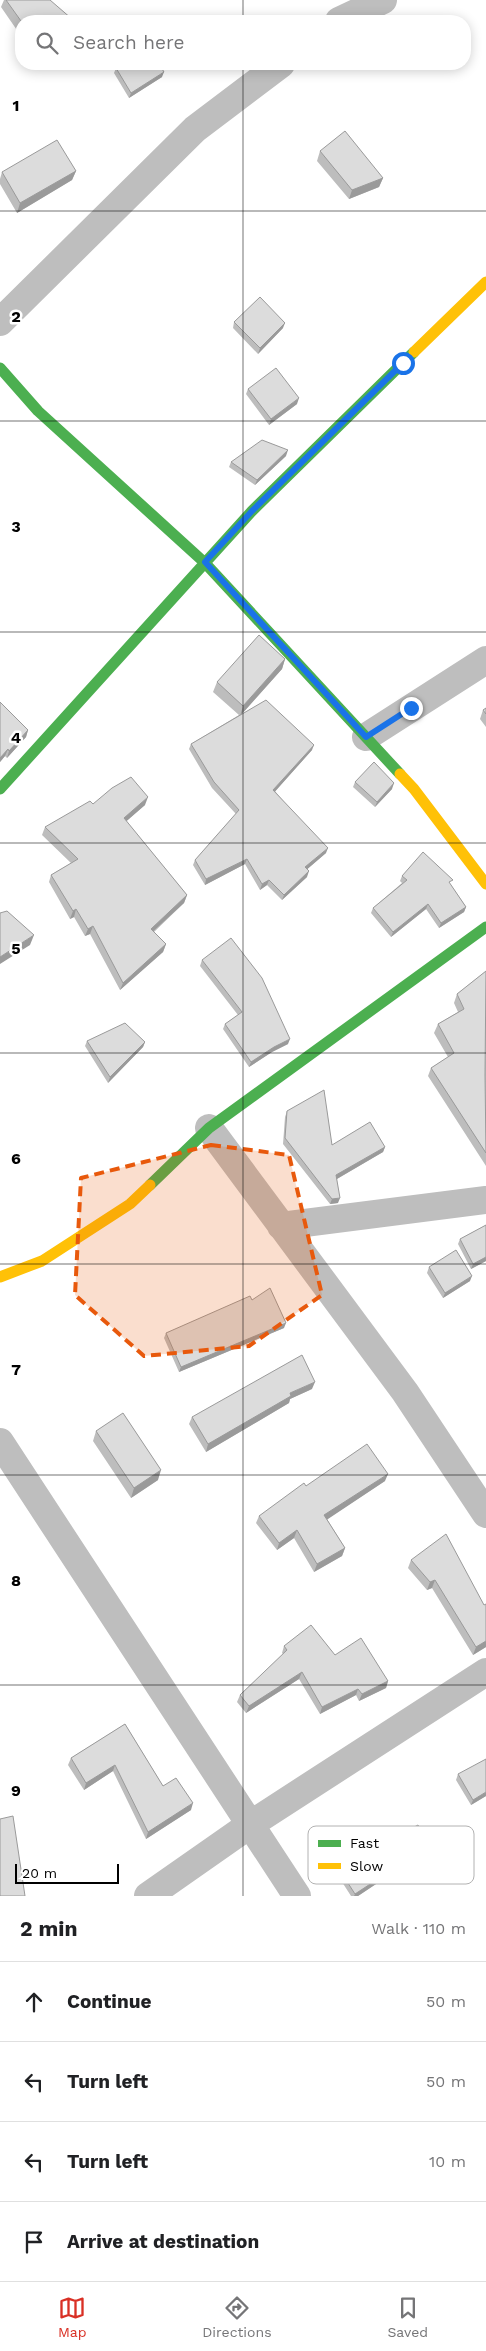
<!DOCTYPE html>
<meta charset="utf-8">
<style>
body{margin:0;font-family:"Work Sans",sans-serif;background:#f6f6f6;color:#202124}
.scale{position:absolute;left:15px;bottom:12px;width:104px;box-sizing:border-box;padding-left:5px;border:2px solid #000;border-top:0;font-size:14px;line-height:18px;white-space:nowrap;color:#000;-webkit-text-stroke:4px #fff;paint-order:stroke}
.stop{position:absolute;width:15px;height:15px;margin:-11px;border:4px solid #1a73e8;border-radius:50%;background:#fff}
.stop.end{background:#1a73e8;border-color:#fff;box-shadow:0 1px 5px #0008}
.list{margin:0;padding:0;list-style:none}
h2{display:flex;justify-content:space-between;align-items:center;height:65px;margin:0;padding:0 20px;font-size:21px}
h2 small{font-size:16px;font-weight:400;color:#757577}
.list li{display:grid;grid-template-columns:32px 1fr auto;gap:15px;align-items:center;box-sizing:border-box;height:80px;padding:0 20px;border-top:1px solid #e0e0e0}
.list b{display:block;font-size:19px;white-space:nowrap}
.list em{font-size:16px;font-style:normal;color:#757577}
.icon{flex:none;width:28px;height:28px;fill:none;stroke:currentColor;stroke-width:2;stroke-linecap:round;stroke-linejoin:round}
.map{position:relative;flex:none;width:486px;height:1896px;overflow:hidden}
.search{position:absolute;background:#fff;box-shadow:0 2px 12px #0003;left:15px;right:15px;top:15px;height:55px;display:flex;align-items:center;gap:12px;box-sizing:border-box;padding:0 18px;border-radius:20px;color:#757577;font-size:19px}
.sheet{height:385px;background:#fff}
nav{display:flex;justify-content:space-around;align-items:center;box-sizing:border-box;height:70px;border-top:1px solid #e0e0e0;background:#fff;font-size:14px;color:#757577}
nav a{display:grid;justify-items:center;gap:2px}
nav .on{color:#d93025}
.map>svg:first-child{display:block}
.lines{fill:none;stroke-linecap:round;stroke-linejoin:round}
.street{stroke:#bebebe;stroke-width:28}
.fast{stroke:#4caf50;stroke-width:11}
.slow{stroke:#ffc107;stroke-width:11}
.wall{fill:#bdbdbd}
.shaded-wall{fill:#9a9a9a}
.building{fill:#dcdcdc;stroke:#9a9a9a}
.route{stroke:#1a73e8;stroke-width:6}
.marked{fill:#e8590c;fill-opacity:0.2;stroke:#e8590c;stroke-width:4;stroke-dasharray:10 6;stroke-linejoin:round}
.grid{fill:none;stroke:#000;stroke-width:1;stroke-opacity:0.55}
.key{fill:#fff;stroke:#b2b2b2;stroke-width:1}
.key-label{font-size:14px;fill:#000}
.grid-label{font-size:16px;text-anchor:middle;font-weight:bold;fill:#000;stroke:#fff;stroke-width:5;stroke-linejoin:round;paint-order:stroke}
</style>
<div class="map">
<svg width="486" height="1896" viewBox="0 0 486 1896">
<rect width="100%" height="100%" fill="#fff"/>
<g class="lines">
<path class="street" d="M339 21 383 0
M0 322 195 129 281 64
M366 737 486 660
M209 1128 405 1392 486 1514
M281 1226 486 1200
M0 1442 297 1896
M148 1896 251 1824 486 1672"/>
<path class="fast" d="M0 368 38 411 205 563 400 774
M0 789 252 511 414 352
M150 1185 209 1128 486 927"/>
<path class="slow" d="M414 352 486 282
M400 774 414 789 486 884
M0 1277 42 1261 130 1204 150 1185"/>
</g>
<path class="wall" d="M4 0H50L21 21V36L1 7Z
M116 68 162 77 129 98 114 73Z
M320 151 383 178 379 187 349 199 317 161Z
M76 171 72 180 17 213 0 184V179L2 172Z
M234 322 283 328 258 354 233 328Z
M248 389 297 404 269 425 246 394Z
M286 456 255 485 229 467 231 462Z
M285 659 282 669 241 715 312 750 275 791 326 853 307 869V877L282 900 267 885 260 890 245 864 205 885 193 865 195 860 236 814 212 788 189 749 191 744 239 715 213 692 217 682Z
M0 702 28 730 26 737 7 758 5 756 0 762Z
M486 708V727L480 719 483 710Z
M355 782 392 789 375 807 353 787Z
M93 804 145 805 126 821 187 895 184 903 154 932 166 944 163 952 120 990 90 934 85 936 74 917 70 919 49 882 51 875 71 863 42 835 45 827Z
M402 876 451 885 466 907 464 912 439 928 426 909 391 937 371 913 373 908 402 883 400 881Z
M202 960 288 1044 272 1052 249 1067 223 1029 225 1024 238 1015 200 966Z
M486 971V1166L428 1076 431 1068 448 1057 434 1033 438 1024 458 1012 454 1003 457 994Z
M87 1041 145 1042 143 1047 108 1083 85 1046Z
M287 1111 332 1145 385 1147 383 1152 337 1179 338 1203 330 1204 283 1144 285 1117Z
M486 1225V1261L471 1269 458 1244 460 1239Z
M429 1267 470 1281 443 1298 427 1273Z
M284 1328 179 1372 164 1338 166 1333Z
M312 1389 290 1399 289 1403 206 1452 189 1424 192 1417Z
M96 1431 158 1480 131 1498 93 1441Z
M385 1481 327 1519 345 1548 342 1556 314 1572 294 1538 277 1550 256 1523 259 1516 306 1486Z
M411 1560 484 1605 486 1647 473 1655 432 1588 427 1590 408 1568Z
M284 1646 335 1655 388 1681 386 1688 359 1701 356 1695 320 1714 299 1679 246 1713 237 1702 240 1695 283 1654 282 1653Z
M125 1724 163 1786 191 1810 146 1839 113 1771 84 1790 68 1765 71 1758Z
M458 1774 486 1796 471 1805 456 1780Z
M426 1837 424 1843 386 1872 385 1878 358 1896H351L335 1871 337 1866 371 1850Z"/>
<path class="shaded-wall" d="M164 72 162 77 129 98 131 93Z
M76 171 72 180 17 213 20 203Z
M383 178 379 187 349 199 352 190Z
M285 323 283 328 258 354 260 348Z
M299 398 297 404 269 425 271 419Z
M288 450 286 456 255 485 257 480Z
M285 659 282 669 240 716 243 706Z
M28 730 26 737 7 758 9 751Z
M314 745 312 750 272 795 273 790Z
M8 749 5 756 0 762V758Z
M394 783 392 789 375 807 377 802Z
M148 797 145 805 121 826 124 818Z
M328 848 326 853 304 872 305 867Z
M247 859 245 864 205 885 206 879Z
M309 871 307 877 282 900 284 895Z
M269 880 267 885 260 890 262 884Z
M187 895 184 903 148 936 151 929Z
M428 904 426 909 391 937 393 932Z
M466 907 464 912 439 928 441 923Z
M76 909 74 917 70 919 73 911Z
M93 926 90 934 85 936 88 929Z
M34 935 30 945 0 964V957Z
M166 944 163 952 120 990 123 983Z
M290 1039 288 1044 272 1052 249 1067 251 1062 274 1047Z
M145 1042 143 1047 108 1083 110 1077Z
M385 1147 383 1152 335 1180 336 1175Z
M340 1198 338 1203 330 1204 332 1199Z
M486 1257V1261L471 1269 473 1264Z
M472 1276 470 1281 443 1298 445 1293Z
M286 1323 284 1328 179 1372 181 1367Z
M315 1382 312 1389 290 1399 289 1403 206 1452 208 1444 290 1393Z
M161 1470 158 1480 131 1498 134 1488Z
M388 1474 385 1481 322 1523 324 1515Z
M297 1530 294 1538 277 1550 279 1543Z
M345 1548 342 1556 314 1572 317 1564Z
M435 1580 432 1588 427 1590 430 1582Z
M486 1641V1647L473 1655 476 1647Z
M302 1672 299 1679 246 1713 249 1706Z
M388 1681 386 1688 359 1701 362 1694Z
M358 1689 356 1695 320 1714 322 1707Z
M115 1765 113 1771 84 1790 86 1783Z
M486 1792V1796L471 1805 473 1800Z
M193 1803 191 1810 146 1839 148 1832Z
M426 1837 424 1843 383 1875 385 1869Z
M387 1873 385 1878 358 1896H354L355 1894Z"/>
<path class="building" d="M6 0H50L72 19 70 21H21Z
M122 64H159L164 72 131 93 116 68Z
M345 131 383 178 352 190 320 151Z
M57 140 76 171 20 203 2 172Z
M260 297 285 323 260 348 234 322Z
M276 368 299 398 271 419 248 389Z
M262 440 288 450 257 480 231 462Z
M259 635 285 659 243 706 217 682Z
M266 700 314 745 273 790 328 848 305 867 309 871 284 895 269 880 262 884 247 859 206 879 195 860 239 810 214 782 191 744Z
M0 702 28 730 9 751 8 749 0 758Z
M486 708V714L483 710Z
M374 762 394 783 377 802 355 782Z
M131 777 148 797 124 818 187 895 151 929 166 944 123 983 93 926 88 929 76 909 73 911 51 875 78 859 45 827 90 801 93 804 112 788Z
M423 852 453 880 449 882 466 907 441 923 428 904 393 932 373 908 407 880 402 876Z
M7 911 34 935 0 957V913Z
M231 938 262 978 290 1039 274 1047 251 1062 225 1024 242 1012 202 960Z
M486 971 485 1075 486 1153 431 1068 454 1053 438 1024 464 1009 457 994Z
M125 1023 145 1042 110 1077 87 1041Z
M324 1090 332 1145 370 1122 385 1147 336 1175 340 1198 332 1199 285 1138 287 1111Z
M486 1225V1257L473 1264 460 1239Z
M456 1250 472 1276 445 1293 429 1267Z
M270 1288 286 1323 181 1367 166 1333 250 1296 252 1300Z
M302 1355 315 1382 290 1393 291 1396 208 1444 192 1417Z
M123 1413 161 1470 134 1488 96 1431Z
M367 1444 388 1474 324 1515 345 1548 317 1564 297 1530 279 1543 259 1516 304 1483 306 1486Z
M446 1534 484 1605 486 1604V1641L476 1647 435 1580 430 1582 411 1560Z
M311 1625 335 1655 361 1638 388 1681 362 1694 358 1689 322 1707 302 1672 249 1706 240 1695 287 1650 284 1646Z
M125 1724 163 1786 176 1778 193 1803 148 1832 115 1765 86 1783 71 1758Z
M486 1759V1792L473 1800 458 1774Z
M13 1816 25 1896H0V1819Z
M418 1825 426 1837 385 1869 387 1873 355 1894 337 1866 368 1845 371 1850Z"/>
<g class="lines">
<path class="route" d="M403 363 252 511 205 562 366 737 411 708"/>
</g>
<path class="marked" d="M211 1145 289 1155 322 1295 249 1346 144 1356 75 1295 81 1178Z"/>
<path class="grid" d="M243 0V21M243 64V1896M0 211H486M0 421H486M0 632H486M0 843H486M0 1053H486M0 1264H486M0 1475H486M0 1685H486"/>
<rect x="308" y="1826" width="166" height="58" rx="8" class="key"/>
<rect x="318" y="1840" width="23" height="7" fill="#4caf50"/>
<rect x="318" y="1863" width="23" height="6" fill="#ffc107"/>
<g class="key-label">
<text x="350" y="1848">Fast</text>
<text x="350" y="1871">Slow</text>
</g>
<g class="grid-label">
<text x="16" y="111">1</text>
<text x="16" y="322">2</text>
<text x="16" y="532">3</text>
<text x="16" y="743">4</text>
<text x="16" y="954">5</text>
<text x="16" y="1164">6</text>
<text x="16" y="1375">7</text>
<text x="16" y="1586">8</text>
<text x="16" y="1796">9</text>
</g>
</svg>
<div class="scale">20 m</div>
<div class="stop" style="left:403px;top:363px"></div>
<div class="stop end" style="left:411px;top:708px"></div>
<div class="search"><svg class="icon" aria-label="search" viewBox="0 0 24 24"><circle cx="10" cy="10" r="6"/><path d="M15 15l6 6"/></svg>Search here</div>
</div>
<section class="sheet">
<h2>2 min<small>Walk · 110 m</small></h2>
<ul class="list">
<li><svg class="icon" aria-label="ahead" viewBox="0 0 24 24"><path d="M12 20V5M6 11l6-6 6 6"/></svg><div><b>Continue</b></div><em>50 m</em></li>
<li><svg class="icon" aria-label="left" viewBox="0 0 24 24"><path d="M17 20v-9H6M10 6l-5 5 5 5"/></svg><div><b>Turn left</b></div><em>50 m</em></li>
<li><svg class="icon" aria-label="left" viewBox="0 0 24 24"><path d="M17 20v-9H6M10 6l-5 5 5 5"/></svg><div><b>Turn left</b></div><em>10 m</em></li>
<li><svg class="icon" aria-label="arrive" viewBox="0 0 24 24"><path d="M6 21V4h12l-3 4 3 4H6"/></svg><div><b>Arrive at destination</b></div></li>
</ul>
</section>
<nav>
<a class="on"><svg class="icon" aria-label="map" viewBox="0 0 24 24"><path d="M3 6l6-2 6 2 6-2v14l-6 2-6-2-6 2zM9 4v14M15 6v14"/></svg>Map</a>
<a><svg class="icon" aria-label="directions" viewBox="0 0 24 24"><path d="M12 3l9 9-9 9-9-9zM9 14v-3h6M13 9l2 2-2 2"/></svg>Directions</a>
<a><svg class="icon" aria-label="saved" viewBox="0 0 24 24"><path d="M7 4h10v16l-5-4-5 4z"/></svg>Saved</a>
</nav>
